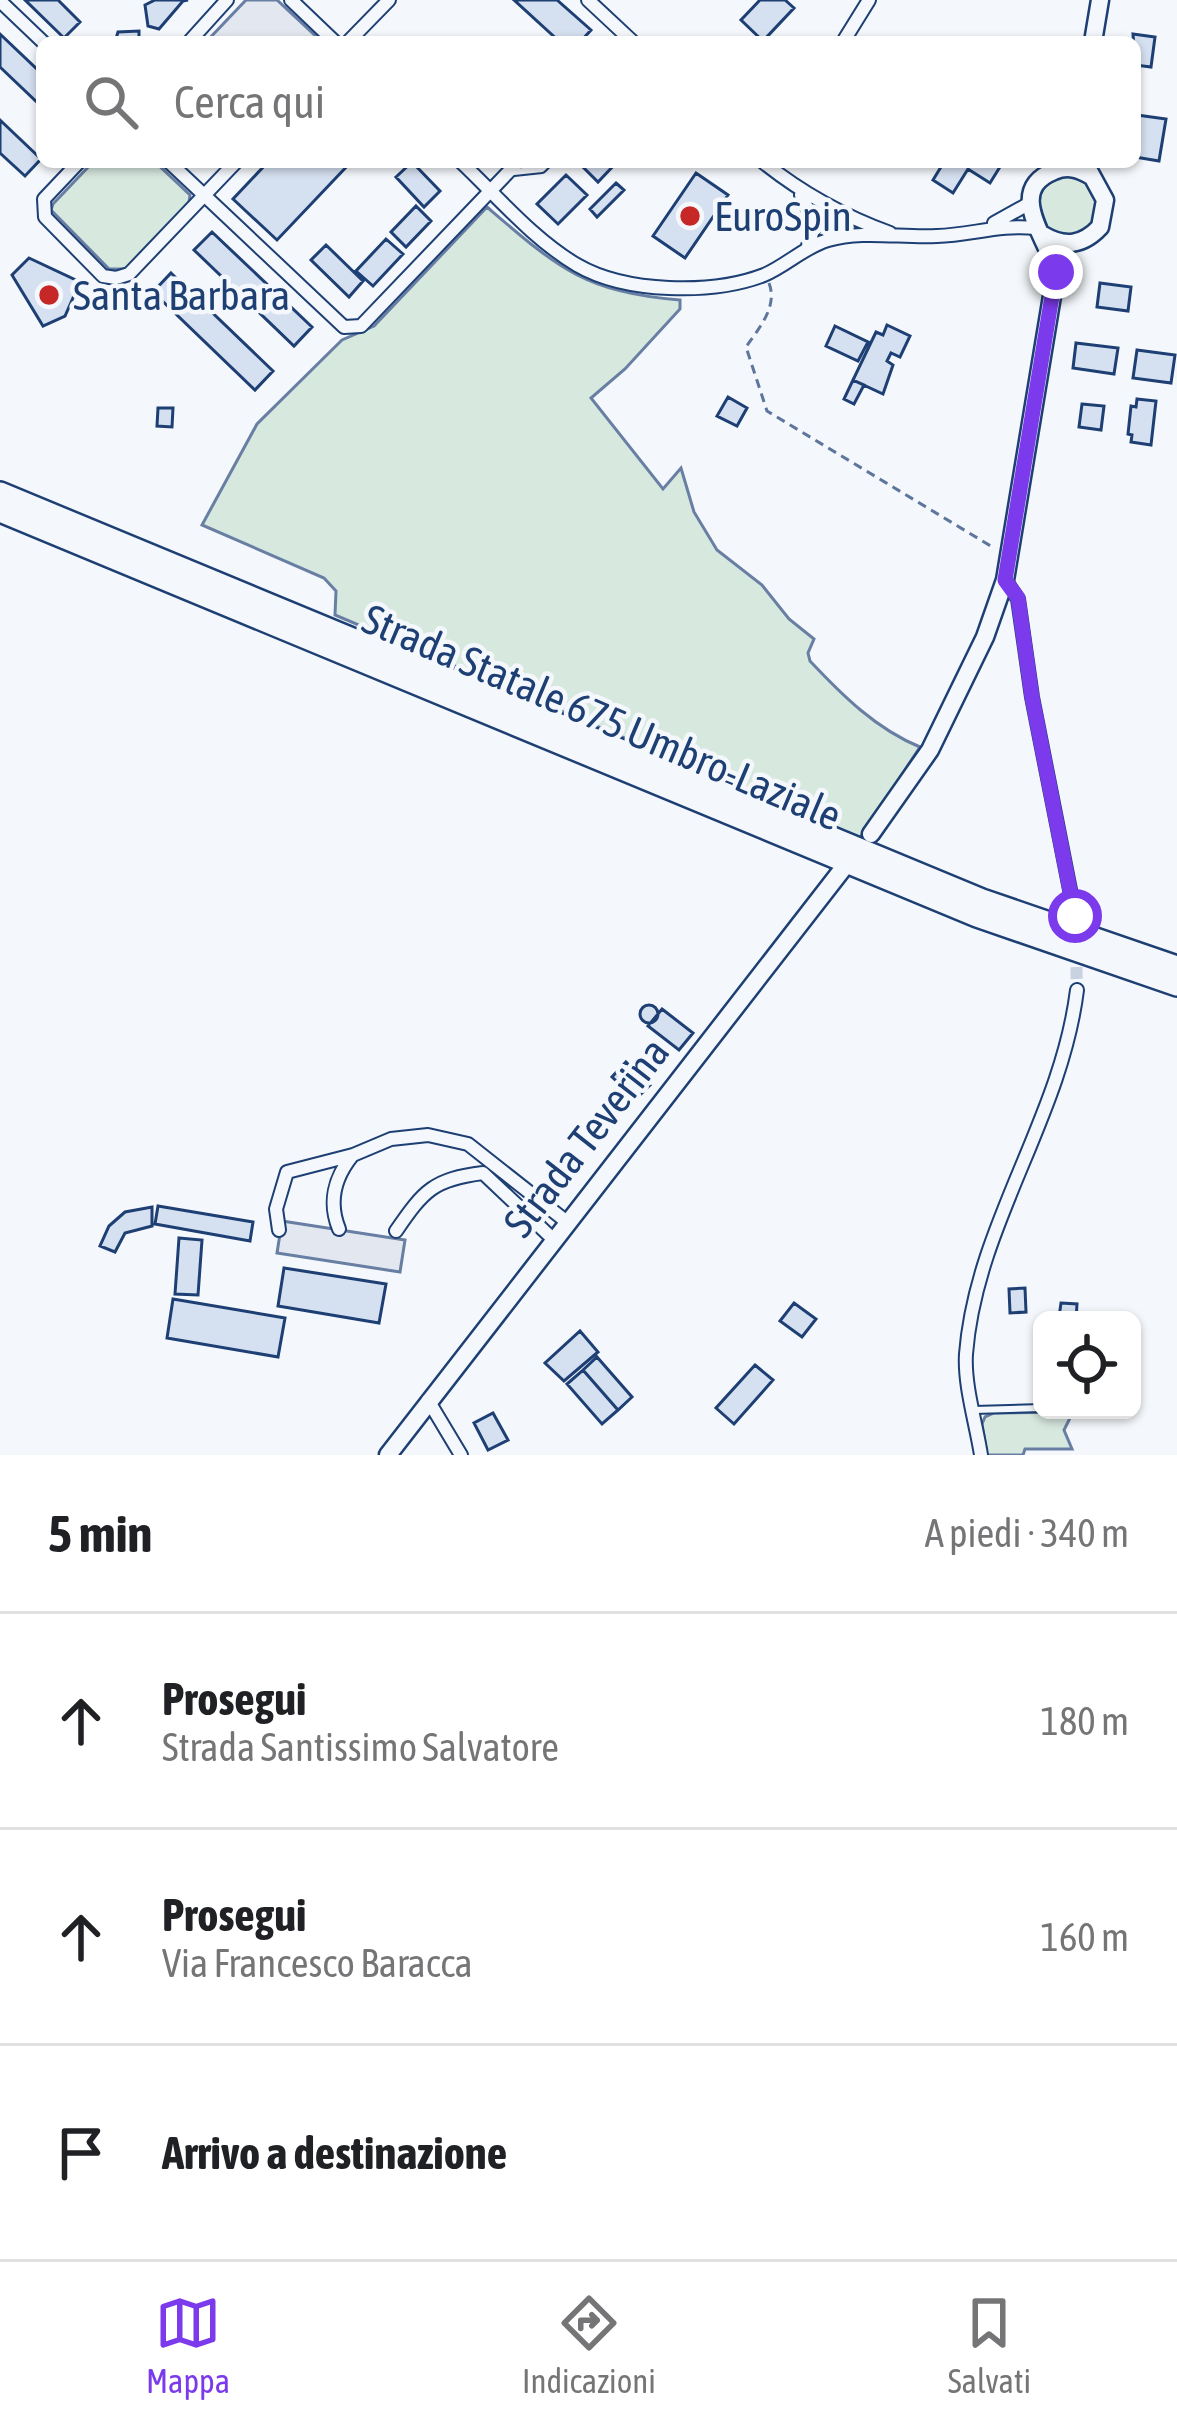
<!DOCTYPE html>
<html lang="it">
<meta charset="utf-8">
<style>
body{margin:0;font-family:"Asap Condensed",sans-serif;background:#f6f6f6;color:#202124}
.controls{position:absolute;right:36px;bottom:36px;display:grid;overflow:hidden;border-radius:18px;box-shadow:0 3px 9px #0004}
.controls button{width:108px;height:108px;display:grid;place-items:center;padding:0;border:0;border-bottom:3px solid #e0e0e0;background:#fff;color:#202124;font:60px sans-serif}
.stop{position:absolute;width:36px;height:36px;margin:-27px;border:9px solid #7c3aed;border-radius:50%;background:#fff}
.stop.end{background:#7c3aed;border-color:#fff;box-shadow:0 3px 12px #0008}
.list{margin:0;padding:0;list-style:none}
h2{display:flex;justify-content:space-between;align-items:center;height:156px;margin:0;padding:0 48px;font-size:51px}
h2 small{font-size:39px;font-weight:400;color:#757577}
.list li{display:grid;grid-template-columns:78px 1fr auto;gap:36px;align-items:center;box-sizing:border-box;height:216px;padding:0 48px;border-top:3px solid #e0e0e0}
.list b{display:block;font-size:45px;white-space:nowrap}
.list p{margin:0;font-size:39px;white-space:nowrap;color:#757577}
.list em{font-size:39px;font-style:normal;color:#757577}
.icon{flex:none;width:66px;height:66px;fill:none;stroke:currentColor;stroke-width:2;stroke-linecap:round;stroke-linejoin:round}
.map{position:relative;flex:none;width:1177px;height:1455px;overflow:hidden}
.search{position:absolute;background:#fff;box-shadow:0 3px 9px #0004;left:36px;right:36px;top:36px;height:132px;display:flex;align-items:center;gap:30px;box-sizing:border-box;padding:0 42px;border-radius:18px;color:#757577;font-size:45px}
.sheet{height:804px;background:#fff}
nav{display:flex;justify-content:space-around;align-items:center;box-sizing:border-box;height:168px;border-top:3px solid #e0e0e0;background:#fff;font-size:33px;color:#757577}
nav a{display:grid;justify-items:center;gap:6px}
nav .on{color:#7c3aed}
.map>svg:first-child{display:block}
.green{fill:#d7e8df;stroke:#687fa3;stroke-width:3}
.parking{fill:#e3e8f0;stroke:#687fa3;stroke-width:3}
.building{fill:#d5e0f0;stroke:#1d3f73;stroke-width:3}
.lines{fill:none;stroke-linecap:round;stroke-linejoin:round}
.street-tunnel{stroke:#c9d2e0;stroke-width:12;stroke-dasharray:12 6;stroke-linecap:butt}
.lane-casing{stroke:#1d3f73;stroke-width:10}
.street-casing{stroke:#1d3f73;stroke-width:16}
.secondary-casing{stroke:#1d3f73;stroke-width:21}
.highway-casing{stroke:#1d3f73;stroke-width:26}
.path{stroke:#5e769c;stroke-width:3;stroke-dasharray:9 6;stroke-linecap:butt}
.lane{stroke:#f4f7fb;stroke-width:6}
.street{stroke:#f4f7fb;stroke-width:12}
.secondary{stroke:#f4f7fb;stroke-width:16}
.highway{stroke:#f4f7fb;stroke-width:21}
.route{stroke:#7c3aed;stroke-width:15}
.poi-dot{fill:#c62828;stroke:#f4f7fb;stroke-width:4.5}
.labels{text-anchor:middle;stroke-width:9;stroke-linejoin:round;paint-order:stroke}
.poi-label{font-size:42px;fill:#1d3f73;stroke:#f4f7fb;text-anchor:start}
.street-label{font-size:42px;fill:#1d3f73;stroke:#f4f7fb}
</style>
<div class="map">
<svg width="1177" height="1455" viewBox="0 0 1177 1455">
<rect width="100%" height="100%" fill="#f4f7fb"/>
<path class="green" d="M93 162H155L190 195 189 203 126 269H109L51 210 53 204Z
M1038 206a30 30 0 1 1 60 0a30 30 0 1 1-60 0Z
M487 207C557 267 584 292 680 300V309L625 369 591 398 663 489 681 468 694 512 717 550 762 585 789 619 814 639 808 653 810 661C842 695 876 729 920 747L860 838 335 615 336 591 324 578 202 525 257 424 342 340 374 326Z
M1073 1412 1064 1430 1072 1449H1025L1023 1455H987L982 1424 985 1417 994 1413Z"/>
<path class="parking" d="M246 0H277L322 42H206Z
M282 1221 405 1240 400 1272 277 1253Z"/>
<path class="building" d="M25 0H58L80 22 64 38Z
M155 0H188L183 1 159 29 148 26 145 5Z
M514 0H557L591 30 580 42H560Z
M760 0H785L794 8 763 41 741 20Z
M139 31V40L144 42H115L118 32Z
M0 34 42 74V107L0 67Z
M1133 34 1155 37 1151 67 1135 65Z
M1137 115 1166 119 1159 161 1135 157Z
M0 120 41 159 25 176 0 153Z
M268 162H351L277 240 233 199Z
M412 162 440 191 424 207 396 177Z
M578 162H617L598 182Z
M944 162H1003L990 183 968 169 953 193 933 180Z
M696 173 728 195 685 258 653 236Z
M566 175 587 195 558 224 537 204Z
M616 183 624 190 597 217 590 209Z
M416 206 431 221 406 247 391 232Z
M212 232 312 327 294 346 194 250Z
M386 239 403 254 373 286 356 271Z
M326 245 363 281 349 297 311 260Z
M29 258 80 282 65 316 43 326 12 275Z
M171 273 273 371 255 390 153 292Z
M1100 283 1131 287 1128 311 1097 307Z
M887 325 910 336 900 357 891 353 887 361 893 365 883 394 853 380 876 332 883 335Z
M835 326 868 342 858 361 826 346Z
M1076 343 1118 348 1114 374 1073 368Z
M1137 350 1175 355 1171 383 1133 378Z
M853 380 864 385 854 404 844 399Z
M728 397 747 408 737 426 717 416Z
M1137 399 1156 401 1151 445 1131 442 1132 435 1128 434 1131 406 1136 407Z
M1082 404 1104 406 1101 430 1079 427Z
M158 408H173L172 427 157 426Z
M640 1014a9 9 0 1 1 18 0a9 9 0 1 1-18 0Z
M662 1009 693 1033 679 1050 648 1026Z
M626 1062 650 1085 636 1099 612 1077Z
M158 1206 253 1222 250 1241 155 1224Z
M152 1207V1226L125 1233 115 1252 100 1246 109 1226 125 1212Z
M179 1238 202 1240 198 1295 175 1294Z
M284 1268 386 1284 379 1323 278 1306Z
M1025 1288 1026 1312 1010 1313 1009 1289Z
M173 1299 285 1318 278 1357 167 1338Z
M794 1303 816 1319 802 1337 780 1321Z
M1061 1303 1077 1304 1076 1319 1059 1317Z
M580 1331 598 1352 564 1381 545 1363Z
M597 1357 632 1397 618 1410 583 1370Z
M755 1365 773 1380 734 1424 716 1408Z
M583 1370 618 1410 602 1424 567 1384Z
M493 1413 508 1440 488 1450 474 1423Z"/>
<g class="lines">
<path class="street-tunnel" d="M1076 949 1077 990"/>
<defs>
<path id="lane" d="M514 172 542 169 549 162
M974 1410 1042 1408"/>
<path id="street" d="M291 0 335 42
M588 0 633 42
M0 1 43 42
M189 42 227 0
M348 42 389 0
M843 42 869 0
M79 162 44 199 45 217 103 276 116 278 129 274 236 162
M169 162 344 327 361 326 518 162
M461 162C498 197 533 239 577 265 625 293 712 295 764 275 786 266 804 247 828 240 863 230 901 238 937 236 972 235 999 224 1036 228
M763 162C803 194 843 216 890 233
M801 195 815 224 807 249
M994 223 1030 203
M1005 580 1018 599 1032 697 1075 915
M339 1229C328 1202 335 1177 352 1156
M279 1230 276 1209 287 1172 353 1155 391 1139 428 1135 468 1144 567 1222
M396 1231C424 1190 434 1179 483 1173L553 1239
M428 1400 461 1455
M981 1455C976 1423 964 1385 966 1354 976 1225 1061 1119 1077 990"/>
<path id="secondary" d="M1093 42 1100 0
M1043 235C1065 248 1083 245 1100 227L1105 200 1087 167
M871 834 930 750 985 637 1005 580 1056 272C1049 240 1004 191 1054 171 1068 165 1079 169 1091 176
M388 1455 845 866"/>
<path id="highway" d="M0 493 982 900 1177 967
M0 511 977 916 1177 985"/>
</defs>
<use href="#lane" class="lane-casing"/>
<use href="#street" class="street-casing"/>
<use href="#secondary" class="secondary-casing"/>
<use href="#highway" class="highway-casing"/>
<path class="path" d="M769 283C778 307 759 328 746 347L767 411 994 548"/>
<use href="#lane" class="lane"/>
<use href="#street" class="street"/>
<use href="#secondary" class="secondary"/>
<use href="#highway" class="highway"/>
</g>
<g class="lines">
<path class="route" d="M1056 272 1005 580 1018 598 1032 697 1075 916"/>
</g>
<g class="poi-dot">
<circle cx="690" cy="216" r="12"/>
<circle cx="49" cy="295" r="12"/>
</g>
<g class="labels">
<g class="poi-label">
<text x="714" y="231">EuroSpin</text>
<text x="73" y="310">Santa Barbara</text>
</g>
<g class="street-label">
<text transform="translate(602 717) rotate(23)" y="15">Strada Statale 675 Umbro-Laziale</text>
<text transform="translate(586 1137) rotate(-52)" y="15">Strada Teverina</text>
</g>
</g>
</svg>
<div class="controls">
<button><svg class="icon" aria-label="locate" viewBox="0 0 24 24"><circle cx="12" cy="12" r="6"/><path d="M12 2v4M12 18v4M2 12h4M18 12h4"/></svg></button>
</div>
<div class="stop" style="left:1075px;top:916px"></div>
<div class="stop end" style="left:1056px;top:272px"></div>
<div class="search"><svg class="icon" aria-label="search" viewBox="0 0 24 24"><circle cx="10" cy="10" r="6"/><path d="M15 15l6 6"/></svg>Cerca qui</div>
</div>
<section class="sheet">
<h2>5 min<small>A piedi · 340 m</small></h2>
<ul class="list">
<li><svg class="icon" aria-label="ahead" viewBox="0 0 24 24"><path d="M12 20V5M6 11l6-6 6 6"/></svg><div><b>Prosegui</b><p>Strada Santissimo Salvatore</p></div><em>180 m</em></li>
<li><svg class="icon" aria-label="ahead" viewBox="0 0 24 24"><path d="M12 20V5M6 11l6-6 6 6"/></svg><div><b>Prosegui</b><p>Via Francesco Baracca</p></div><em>160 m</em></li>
<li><svg class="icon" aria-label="arrive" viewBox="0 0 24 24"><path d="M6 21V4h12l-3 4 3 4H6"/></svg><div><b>Arrivo a destinazione</b></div></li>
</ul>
</section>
<nav>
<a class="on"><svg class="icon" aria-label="map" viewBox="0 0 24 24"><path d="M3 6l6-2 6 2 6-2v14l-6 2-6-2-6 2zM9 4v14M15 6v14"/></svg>Mappa</a>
<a><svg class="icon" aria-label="directions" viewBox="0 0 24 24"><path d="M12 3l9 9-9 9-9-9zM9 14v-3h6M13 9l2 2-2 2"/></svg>Indicazioni</a>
<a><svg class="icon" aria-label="saved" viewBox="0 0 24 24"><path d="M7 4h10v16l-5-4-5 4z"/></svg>Salvati</a>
</nav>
